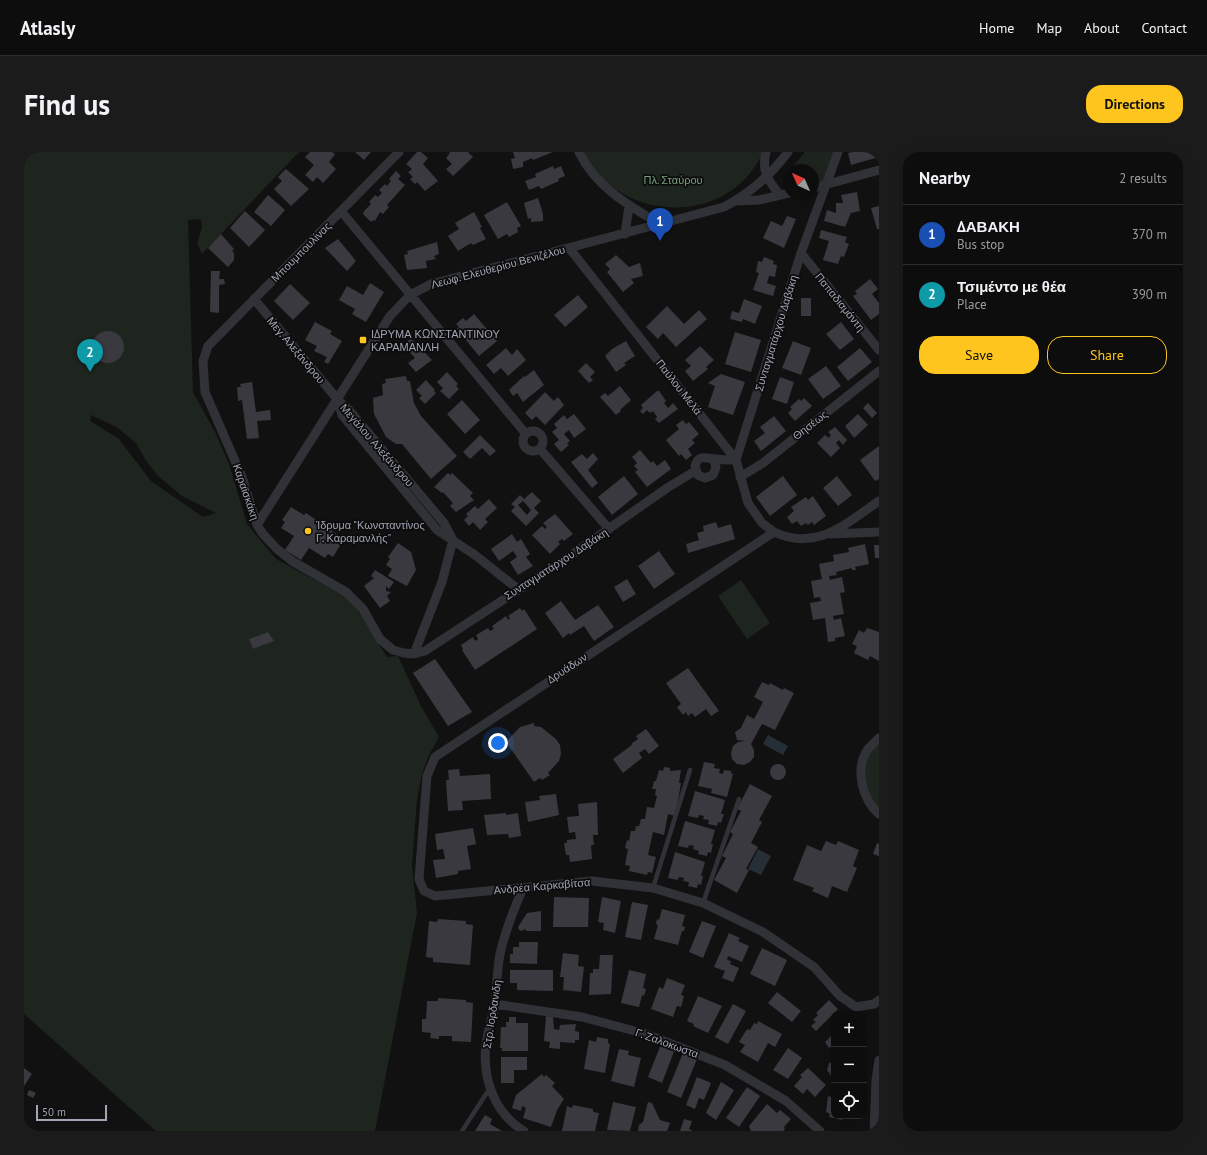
<!DOCTYPE html>
<meta charset="utf-8">
<style>
body{margin:0;font-family:"PT Sans",sans-serif;background:#1b1b1c;color:#f1f3f6}
.controls{position:absolute;right:12px;bottom:12px;display:grid;overflow:hidden;border-radius:8px;box-shadow:0 4px 16px #0002}
.controls button{width:36px;height:36px;display:grid;place-items:center;padding:0;border:0;border-bottom:1px solid #2d2d2e;background:#0d0d0e;color:#f1f3f6;font:20px sans-serif}
.compass{position:absolute;left:759px;top:12px;width:36px;height:36px;border-radius:50%;background:#0d0d0e;box-shadow:0 4px 16px #0002;rotate:315deg}
.scale{position:absolute;left:12px;bottom:10px;width:71px;box-sizing:border-box;padding-left:4px;border:2px solid #a1a5b4;border-top:0;font-size:11px;line-height:14px;white-space:nowrap;color:#a1a5b4;-webkit-text-stroke:3px #0c0c0d;paint-order:stroke}
.you{position:absolute;left:474px;top:591px;width:14px;height:14px;margin:-10px;border:3px solid #fff;border-radius:50%;background:#1a73e8;box-shadow:0 0 0 6px #1a73e833}
.badge{display:grid;place-items:center;width:26px;height:26px;border-radius:50%;background:#fdc51e;color:#fff;font-size:13px;font-weight:700}
.pin{position:absolute;translate:-50% -33px;filter:drop-shadow(0 1px 2px #0008)}
.pin::after{content:'';position:absolute;top:21px;width:14px;height:12px;background:inherit;clip-path:polygon(0 0,100% 0,50% 100%)}
.list{margin:0;padding:0;list-style:none}
h2{display:flex;justify-content:space-between;align-items:center;height:52px;margin:0;padding:0 16px;font-size:17px}
h2 small{font-size:13px;font-weight:400;color:#9a9c9e}
.list li{display:grid;grid-template-columns:26px 1fr auto;gap:12px;align-items:center;box-sizing:border-box;height:60px;padding:0 16px;border-top:1px solid #2d2d2e}
.list b{display:block;font-size:15px;white-space:nowrap}
.list p{margin:0;font-size:13px;white-space:nowrap;color:#9a9c9e}
.list em{font-size:13px;font-style:normal;color:#9a9c9e}
.actions{display:flex;gap:8px;padding:12px 16px}
.actions a{flex:1;padding:9px 0;border:1px solid #fdc51e;border-radius:16px;text-align:center;font-size:14px;color:#fdc51e}
.actions .main{background:#fdc51e;color:#111}
.icon{flex:none;width:22px;height:22px;fill:none;stroke:currentColor;stroke-width:2;stroke-linecap:round;stroke-linejoin:round}
.map{position:relative;flex:none;width:855px;height:979px;overflow:hidden;border-radius:16px}
header{display:flex;align-items:center;gap:24px;box-sizing:border-box;height:56px;padding:0 20px;background:#0d0d0e;border-bottom:1px solid #2d2d2e}
header strong{font-size:19px}
nav{display:flex;gap:22px;margin-inline-start:auto;font-size:14px}
.intro{display:flex;align-items:center;justify-content:space-between;box-sizing:border-box;height:96px;padding:0 24px}
h1{margin:0;font-size:28px}
.button{padding:10px 18px;border-radius:16px;background:#fdc51e;color:#111;font-size:14px;font-weight:700}
main{display:flex;gap:24px;padding:0 24px}
aside{flex:1;background:#0d0d0e;border-radius:16px;box-shadow:0 4px 16px #0002}
.map>svg:first-child{display:block}
.green{fill:#1d251e;fill-rule:evenodd}
.water{fill:#262e36}
.building{fill:#3a393f;fill-rule:evenodd}
.lines{fill:none;stroke-linecap:round;stroke-linejoin:round}
.lane{stroke:#313237;stroke-width:4.5}
.street{stroke:#313237;stroke-width:9}
.poi-dot{fill:#fdc51e;stroke:#0c0c0d;stroke-width:1.5}
.labels{text-anchor:middle;stroke-width:3.5;stroke-linejoin:round;paint-order:stroke}
.park-label{font-size:11px;fill:#76a17c;stroke:#0c0c0d}
.street-label{font-size:11px;fill:#a1a5b4;stroke:#0c0c0d}
.poi-label{font-size:11px;fill:#a1a5b4;stroke:#0c0c0d;text-anchor:start}
</style>
<header>
<strong>Atlasly</strong>
<nav><a>Home</a><a>Map</a><a>About</a><a>Contact</a></nav>
</header>
<div class="intro"><h1>Find us</h1><a class="button">Directions</a></div>
<main>
<div class="map">
<svg width="855" height="979" viewBox="0 0 855 979">
<rect width="100%" height="100%" fill="#111112"/>
<path class="green" d="M0 0H275L178 102 173 91 178 76 177 67 164 68 169 240 191 280 205 312 223 372 252 407 321 444 335 459 363 505 374 504 397 554 415 585 404 605 398 622 393 647 388 713 393 761 351 979H132L0 862ZM67 263 94 276 112 291 121 307 134 324 158 344 192 361 179 365 127 329 94 286 66 269Z
M560 0H739C705 76 595 72 560 0Z
M781 0H811L800 29 789 32V18H766Z
M717 428 746 471 723 487 694 444Z
M855 590V659L841 636V614L845 603Z"/>
<path class="water" d="M744 583 764 594 759 603 739 592Z
M734 697 747 704 737 723 724 717Z"/>
<path class="building" d="M286 0H308L311 2 305 10 312 17 299 31 293 25 289 30 281 23 290 13 281 5Z
M331 0H347L340 8Z
M393 0H397L404 6 399 12 414 29 401 39 393 30 391 32 386 27 389 25 384 20 388 17 382 12Z
M425 0H444L449 5 429 24 422 17 428 12 422 6 426 1Z
M489 0H529L509 8 508 6 499 10V15L489 17 487 7 491 6Z
M829 0H855V5L827 13 824 1Z
M529 14 530 17 537 14 541 24 534 27 535 29 517 37 515 34 505 38 501 29 512 25 511 22Z
M262 17 285 37 267 54 250 37 258 29 254 25Z
M372 19 377 24 374 27 381 33 363 53 365 55 359 62 356 60 351 69 349 68 347 70 339 62 340 59 347 52 345 50 351 43 354 45 358 41 355 38 361 32 363 34 367 29 365 27Z
M833 40 836 59 827 61 821 75 800 69 803 58 812 61V51H819L817 43Z
M244 43 261 58 247 74 230 60Z
M514 46 519 62V69L507 70V66L504 67 500 51Z
M483 50 497 74 493 76 494 80 485 85 483 82 474 87 460 63Z
M855 54V77H853L847 56Z
M221 59 241 78 225 95 206 76Z
M450 60 458 75 456 76 462 87 449 93 447 91 434 99 424 84 435 77 431 71Z
M763 64 772 67 760 96 739 86 747 69 758 74Z
M797 78 823 85 821 90 825 92 820 105 817 104 814 112 799 108 805 89 795 86Z
M197 82 210 97 208 99 210 101V108L204 115 184 96Z
M314 87 332 109 323 119 301 96Z
M413 90 415 102 410 104 412 107 402 109 403 116 383 118 380 103 384 102 383 99Z
M592 103 605 115 616 111 619 124 607 127 610 131 599 140 583 120 586 117 581 112Z
M740 105 750 109 749 112 753 113 751 125 745 124 743 131 752 134 749 144 729 138 735 121 732 120 734 109 738 110Z
M187 119H196L195 127H200L201 132 195 133V161L186 160Z
M846 127 854 137 848 142 855 151V162L847 168 829 144 833 142 831 139Z
M346 131 360 140 342 170 328 162 331 157 315 148 323 134 339 143Z
M266 132 286 151 269 168 250 149Z
M554 143 564 155 541 175 530 163Z
M777 146H787V164H777Z
M720 147 738 154 731 172 719 167 718 170 706 167 708 159 715 161Z
M643 154 660 172 675 158 683 167 652 195 639 181 634 187 622 175Z
M450 162 473 189 455 204 433 177 435 175 432 172 439 166 442 169Z
M291 170 308 179 306 182 318 189 304 212 300 210 303 205 290 199 293 194 281 188Z
M817 170 830 187 816 198 802 182Z
M68 195a16 16 0 1 1 32 0a16 16 0 1 1-32 0Z
M711 180 737 188 727 220 701 212Z
M387 186 408 208 392 220 384 211 391 206 379 193Z
M602 189 611 204 600 211 602 213 592 220 581 204 588 197Z
M769 189 787 196 777 223 758 216Z
M676 194 690 208 682 215 684 217 669 229 661 219 667 214 661 208Z
M482 196 488 203 493 197 502 208 484 224 477 216 470 222 462 213Z
M836 196 848 210 824 229 813 215Z
M562 211 571 220 566 225 569 228 565 231 554 219Z
M802 214 817 234 799 247 784 227Z
M510 218 520 233 499 250 493 241 489 244 485 238 500 224 501 225Z
M423 220 434 232 432 234 435 237 425 247 416 239 419 236 413 230Z
M697 222 721 230 709 263 684 255 691 234 684 231Z
M382 224 383 229H386L390 251 397 264 433 304 407 327 378 292H372L362 285 350 262 349 246 359 243 358 232 362 231 361 227Z
M756 225 770 230 763 252 748 247Z
M402 228 411 238 410 239 412 241 401 252 395 246 398 244 392 238Z
M228 230 232 260 246 258 247 268 233 269 235 286 223 287 218 248 214 249 213 235H217L216 232Z
M596 234 607 248 596 258 597 259 592 263 576 245 581 241 584 244Z
M633 239H635L642 249 640 251 644 256 649 251 654 257 635 271 631 267 633 265 629 259 626 261 623 258 619 262 616 259 619 256 617 253Z
M521 240 530 249 534 245 540 253 521 273 512 264 508 268 501 261Z
M780 246 788 254 771 269 764 261 768 257 766 255 775 247 777 249Z
M438 248 456 268 441 282 423 262Z
M844 251 853 261 848 266 839 256Z
M550 262 562 277 550 286 545 278 540 282 546 289 543 291 545 293 537 300 530 292 535 288 528 280 533 276 530 272 540 263 543 267Z
M834 262 844 273 830 286 821 274Z
M750 264 762 279 737 299 730 289 741 281 736 275Z
M659 268 662 272 665 270 675 282 668 288 671 291 664 297 668 303 662 308 657 302 655 304 642 288 655 277 652 273Z
M811 275 823 288 819 293 815 288 812 291 816 296 807 305 793 291 801 283 805 286 807 283 804 280Z
M456 283 472 299 466 304 458 296 446 307 439 300Z
M855 294V327L851 329 836 308Z
M616 298 627 311 629 309 633 314 641 308 647 317 623 335 611 320 614 318 610 314 613 311 608 305Z
M569 301 574 307 564 318 574 331 568 336 547 310 558 302 563 307Z
M424 321 426 323 428 321 449 341 446 344 450 348 432 360 426 354 429 351 419 340 418 341 410 335Z
M600 324 614 342 588 363 574 345Z
M759 324 773 343 746 364 732 345Z
M813 324 828 343 814 354 799 336Z
M508 340 517 349 510 356 515 361 502 374 487 359 491 355 487 352 496 343 500 347ZM499 349 507 358 503 363 494 353Z
M789 344 802 364 790 373 788 370 784 373 782 371 777 374 773 369 768 372 763 365 770 359 767 355 782 345 784 348Z
M465 347 473 356 461 367 464 370 456 378 449 370 445 374 440 368 444 364 442 362 451 354 454 357Z
M267 355 280 363 282 361 320 387 309 405 304 402 301 406 285 396 277 408 261 398 270 384 257 376 261 370 258 368Z
M531 362 549 382 540 389 538 387 534 390 536 392 526 402 508 383 518 374 521 377 523 375 519 371Z
M692 370 694 376 707 372 711 387 664 401 662 392 675 388 673 381 680 379 679 374Z
M488 382 493 390 497 387 506 402 502 405 509 414 494 423 486 410 493 405 489 399 475 409 467 397Z
M374 391 387 400 392 418 383 434 364 424 368 417 362 413 366 407 364 405Z
M841 392 845 412 831 415 832 418H828V416L812 420 813 423 805 424 806 428 818 425 821 440 816 441 820 462 809 464 810 468 817 466 821 484 811 486V489L804 490 801 466 789 468 786 451 797 449 796 445 790 446 787 429 798 427 795 412 810 409 809 403 825 400 824 396Z
M850 393H855V406H851Z
M635 399 651 422 630 437 614 414Z
M351 418 370 430 365 437 362 434V439L367 440 363 444 366 449 356 456 340 434 350 426 347 424Z
M603 427 612 442 599 450 590 435Z
M537 449 551 468 574 453 590 475 570 489 560 474 546 483 545 481 539 486 521 461Z
M496 456 498 459 500 457 513 477 451 518 438 498 439 497 437 493 449 485 451 489 454 487 452 483 464 476 466 479 470 477 468 474 482 464 484 468 486 466 484 464Z
M843 476 855 480V509L846 504 844 508 830 501 833 494 828 492 835 478 840 481Z
M244 480 250 489 229 497 225 487Z
M411 507 448 560 424 574 389 521Z
M664 516 695 559 687 564 682 557 671 565 668 561 664 564 662 560 659 563 653 555 657 552 642 531Z
M738 530 745 533 746 531 759 538 760 536 770 541 751 578 738 572 727 592 730 598V605L726 610 720 613 713 612 708 607 707 601 709 594 714 590 721 589 713 588 711 580 717 576 723 563 730 567 739 550 730 545Z
M510 571V574L517 575 532 587 536 593 537 602 535 609 524 621 526 623 518 628 516 626 510 630 482 590 496 575Z
M622 577 635 594 625 602 621 597 615 601 618 606 599 621 589 607 608 593 607 592 614 587 612 584Z
M680 610 691 612 690 616 696 617 695 621 699 622 700 618 707 619V621L709 622 703 645 687 641 688 637 674 634Z
M746 620a8 8 0 1 1 16 0a8 8 0 1 1-16 0Z
M640 615 646 616V619L657 618 655 631H657L655 643 651 664 644 662 640 683 629 680 624 703 632 705 628 721 624 720 623 723 605 719 606 714 601 713 604 697 601 696 603 688 605 689 607 679H611L612 674H615L617 667H621L623 655 630 656 633 644 631 643 632 637H628L630 629H632L635 618 639 619Z
M435 617 436 624 466 622 467 647 438 649 439 658 424 659 422 628H425L424 618Z
M726 632 748 644 735 668 738 670 727 691 734 695 722 717 725 718 713 741 690 728 702 706 698 704 709 682 706 680 717 659 713 657Z
M671 639 701 648 697 662H700L697 671 694 670 693 674 684 672 685 668 679 667 680 664 675 663 674 666 664 664Z
M532 642 535 663 504 670 501 650 516 648 515 644Z
M573 650 574 683H569L570 693H567L568 707 546 710 545 703H542L540 691H543V688L552 687 551 680 545 681 543 665 555 664 554 652Z
M482 661V663L494 661 497 684 485 686 484 682 463 683 460 663Z
M661 669 691 678 687 692H689L687 701 684 700 683 704 674 702 675 699 669 697 670 694 665 693 664 696 654 694Z
M449 676 452 692 443 694 447 717 434 719V722L412 726 409 708 421 707 419 697 413 698 411 682Z
M802 689 812 693 814 689 835 698 829 714 833 716 823 740 808 734 804 746 788 739 790 736 769 728 783 693 797 699Z
M853 691 855 692V704L849 702Z
M651 700 681 710 677 724H679L677 733 674 732 673 736 664 734 665 730 659 729 660 726 655 725 654 728 644 726Z
M530 745 565 746 564 775H529Z
M578 745 597 749 591 781 579 778 580 771 574 770Z
M608 750 624 753 617 788 601 785Z
M638 757 661 763 658 774 661 775 660 779H658L654 793 630 787 634 773 632 772 633 767 635 768Z
M517 759V779H502L501 777 498 779 495 778 494 775 503 761Z
M414 767 442 769V772L449 773 446 813 409 810V806L402 805 405 769 413 770Z
M678 769 692 774 679 806 665 800Z
M705 781 716 786 714 789 725 794 718 810 704 804 703 808 707 809 706 812 715 816 709 830 698 826 701 819 690 815Z
M495 790H514L513 812 486 811V802H489V795H495Z
M738 796 763 808 751 834 726 822Z
M539 801 555 803 554 814 560 815 557 840 539 838 540 825H536Z
M576 803H589L587 842 565 843 566 821H569V817H575Z
M486 818H529V839L493 838V831H486Z
M605 818 622 822 619 836 622 837 620 844 618 843 615 855 597 851Z
M643 826 661 833 657 843 660 844 657 855 653 854 649 865 627 857 635 835 639 837Z
M753 840 777 859 768 870 744 851Z
M674 844 698 854 684 881 669 874 670 872 663 869Z
M414 846 442 848V850L449 851 447 890 428 889V884H415V887L406 886 407 881 398 880V867H402L403 849H414Z
M805 848 814 857 792 879 787 874 792 870 789 868 794 863 792 861Z
M709 852 722 859 704 892 691 885Z
M522 864 529 865 530 877 535 878 536 873 552 872 551 879 555 880V888H551V891L536 890V897L525 896 526 890 520 889Z
M485 865H492V871H504V899H478V896H476L477 875H482V870H485Z
M734 869 758 882 751 895 744 891 734 910 716 900 721 893 715 890 723 877 726 878 730 871 733 872Z
M810 881V892L805 896 801 890Z
M573 885 584 887V891L586 892 581 921 560 917 565 888 572 890Z
M637 892 651 897 638 931 624 925Z
M764 896 778 906 764 927 749 918Z
M595 897 605 899 604 903 617 906 610 935 587 929Z
M659 901 673 907 657 946 643 940Z
M477 905H503V918H490V931H477Z
M808 910H810V928L803 918 805 911Z
M0 916 8 922 0 934Z
M784 916 802 933 791 945 783 937 779 942 770 934 778 925 776 923Z
M518 922 520 925 522 923 531 931 528 934 540 947 533 958 527 975 499 966 502 956 498 954 497 959 488 956 492 943Z
M673 925 687 931 680 948 675 946 671 957 662 953Z
M697 930 710 938 692 968 682 961Z
M723 935 736 944 715 975 702 966Z
M5 938 12 941 9 946 3 943Z
M808 942H810V964H819L818 968 805 965 806 962 802 960 804 944 807 945Z
M589 950 612 955 606 979 583 978Z
M624 950 628 951 636 968 646 971 643 979H614L615 973 619 970Z
M743 952 753 961 756 958 767 967 760 975 761 977 759 979H727L725 974Z
M549 953 569 957V960L575 961 571 979H538L543 954 548 956Z
M461 963 468 967 466 972 478 979H451Z
M660 967 668 969 665 977 669 979H656Z"/>
<g class="lines">
<path class="lane" d="M629 736 666 618
M679 751 715 647
M438 979 466 936"/>
<path class="street" d="M375 0 190 188 184 194 179 209 181 240 218 325 233 373 239 382 253 397 268 409 322 440 339 457 356 487 369 498 380 501 390 502 401 499 410 493 543 406 643 336 671 319
M555 0C571 34 605 54 636 72
M742 0C737 20 744 28 756 43
M789 36 855 18
M713 49 735 48 765 41
M317 59 502 282
M601 82 605 54
M546 97 712 308 724 351 738 371 750 380
M777 101 855 198
M230 147 314 248 325 258 420 371 429 388 418 430 390 502
M314 248 318 263 413 378 451 403 494 437
M499 289a10 10 0 1 1 20 0a10 10 0 1 1-20 0Z
M516 297 585 377
M689 307 692 315 689 323 681 326 674 323 671 314C675 301 682 307 692 307 699 308 706 308 712 308
M712 308 777 101 814 0
M716 325 739 311 855 219
M855 349C821 372 793 400 750 380L411 605 403 624 395 727 400 739 411 744 568 729 629 736 679 751 739 780 790 815 816 844 832 855 850 852 855 848
M233 373 366 164 386 143 407 132 700 55C727 41 746 24 764 0
M807 382 855 380
M855 586C851 590 845 595 842 600 831 620 839 648 855 662
M499 736C490 757 481 779 476 802 473 818 473 834 471 850 469 864 464 878 462 892 458 926 470 961 500 979
M471 852 558 865 622 882 701 913 762 949 796 979
M850 979 852 928 855 908"/>
</g>
<g class="poi-dot">
<rect x="335" y="184" width="8" height="8" rx="2"/>
<circle cx="284" cy="379" r="4"/>
</g>
<g class="labels">
<g class="park-label">
<text x="649" y="32">Πλ. Σταύρου</text>
</g>
<g class="street-label">
<text transform="translate(277 100) rotate(-45)" y="4">Μπουμπουλίνας</text>
<text transform="translate(474 115) rotate(-15)" y="4">Λεωφ. Ελευθερίου Βενιζέλου</text>
<text transform="translate(816 150) rotate(51)" y="4">Παπαδιαμάντη</text>
<text transform="translate(752 181) rotate(-73)" y="4">Συνταγματάρχου Δαβάκη</text>
<text transform="translate(272 198) rotate(50)" y="4">Μεγ. Αλεξάνδρου</text>
<text transform="translate(655 235) rotate(52)" y="4">Παύλου Μελά</text>
<text transform="translate(786 273) rotate(-38)" y="4">Θησέως</text>
<text transform="translate(353 293) rotate(49)" y="4">Μεγάλου Αλεξάνδρου</text>
<text transform="translate(222 340) rotate(71)" y="4">Καραϊσκάκη</text>
<text transform="translate(532 412) rotate(-33)" y="4">Συνταγματάρχου Δαβάκη</text>
<text transform="translate(543 516) rotate(-33)" y="4">Δρυάδων</text>
<text transform="translate(518 734) rotate(-5)" y="4">Ανδρέα Καρκαβίτσα</text>
<text transform="translate(468 862) rotate(-81)" y="4">Στρ. Ιορδανιδη</text>
<text transform="translate(643 891) rotate(20)" y="4">Γ. Ζαλοκωστα</text>
</g>
<g class="poi-label">
<text x="347" y="186">ΙΔΡΥΜΑ ΚΩΝΣΤΑΝΤΙΝΟΥ<tspan x="347" dy="13">ΚΑΡΑΜΑΝΛΗ</tspan></text>
<text x="292" y="377">Ίδρυμα "Κωνσταντίνος<tspan x="292" dy="13">Γ. Καραμανλής"</tspan></text>
</g>
</g>
</svg>
<div class="controls">
<button>+</button>
<button>−</button>
<button><svg class="icon" aria-label="locate" viewBox="0 0 24 24"><circle cx="12" cy="12" r="6"/><path d="M12 2v4M12 18v4M2 12h4M18 12h4"/></svg></button>
</div>
<svg class="compass" viewBox="-18 -18 36 36"><path d="M0-13l5 13h-10z" fill="#e53935"/><path d="M0 13l5-13h-10z" fill="#9a9c9e"/></svg>
<div class="scale">50 m</div>
<div class="you"></div>
<div class="pin badge" style="left:636px;top:89px;background:#1a4fb4">1</div>
<div class="pin badge" style="left:66px;top:220px;background:#0f9aa8">2</div>
</div>
<aside>
<h2>Nearby<small>2 results</small></h2>
<ul class="list">
<li><span class="badge" style="background:#1a4fb4">1</span><div><b>ΔΑΒΑΚΗ</b><p>Bus stop</p></div><em>370 m</em></li>
<li><span class="badge" style="background:#0f9aa8">2</span><div><b>Τσιμέντο με θέα</b><p>Place</p></div><em>390 m</em></li>
</ul>
<div class="actions"><a class="main">Save</a><a>Share</a></div>
</aside>
</main>
